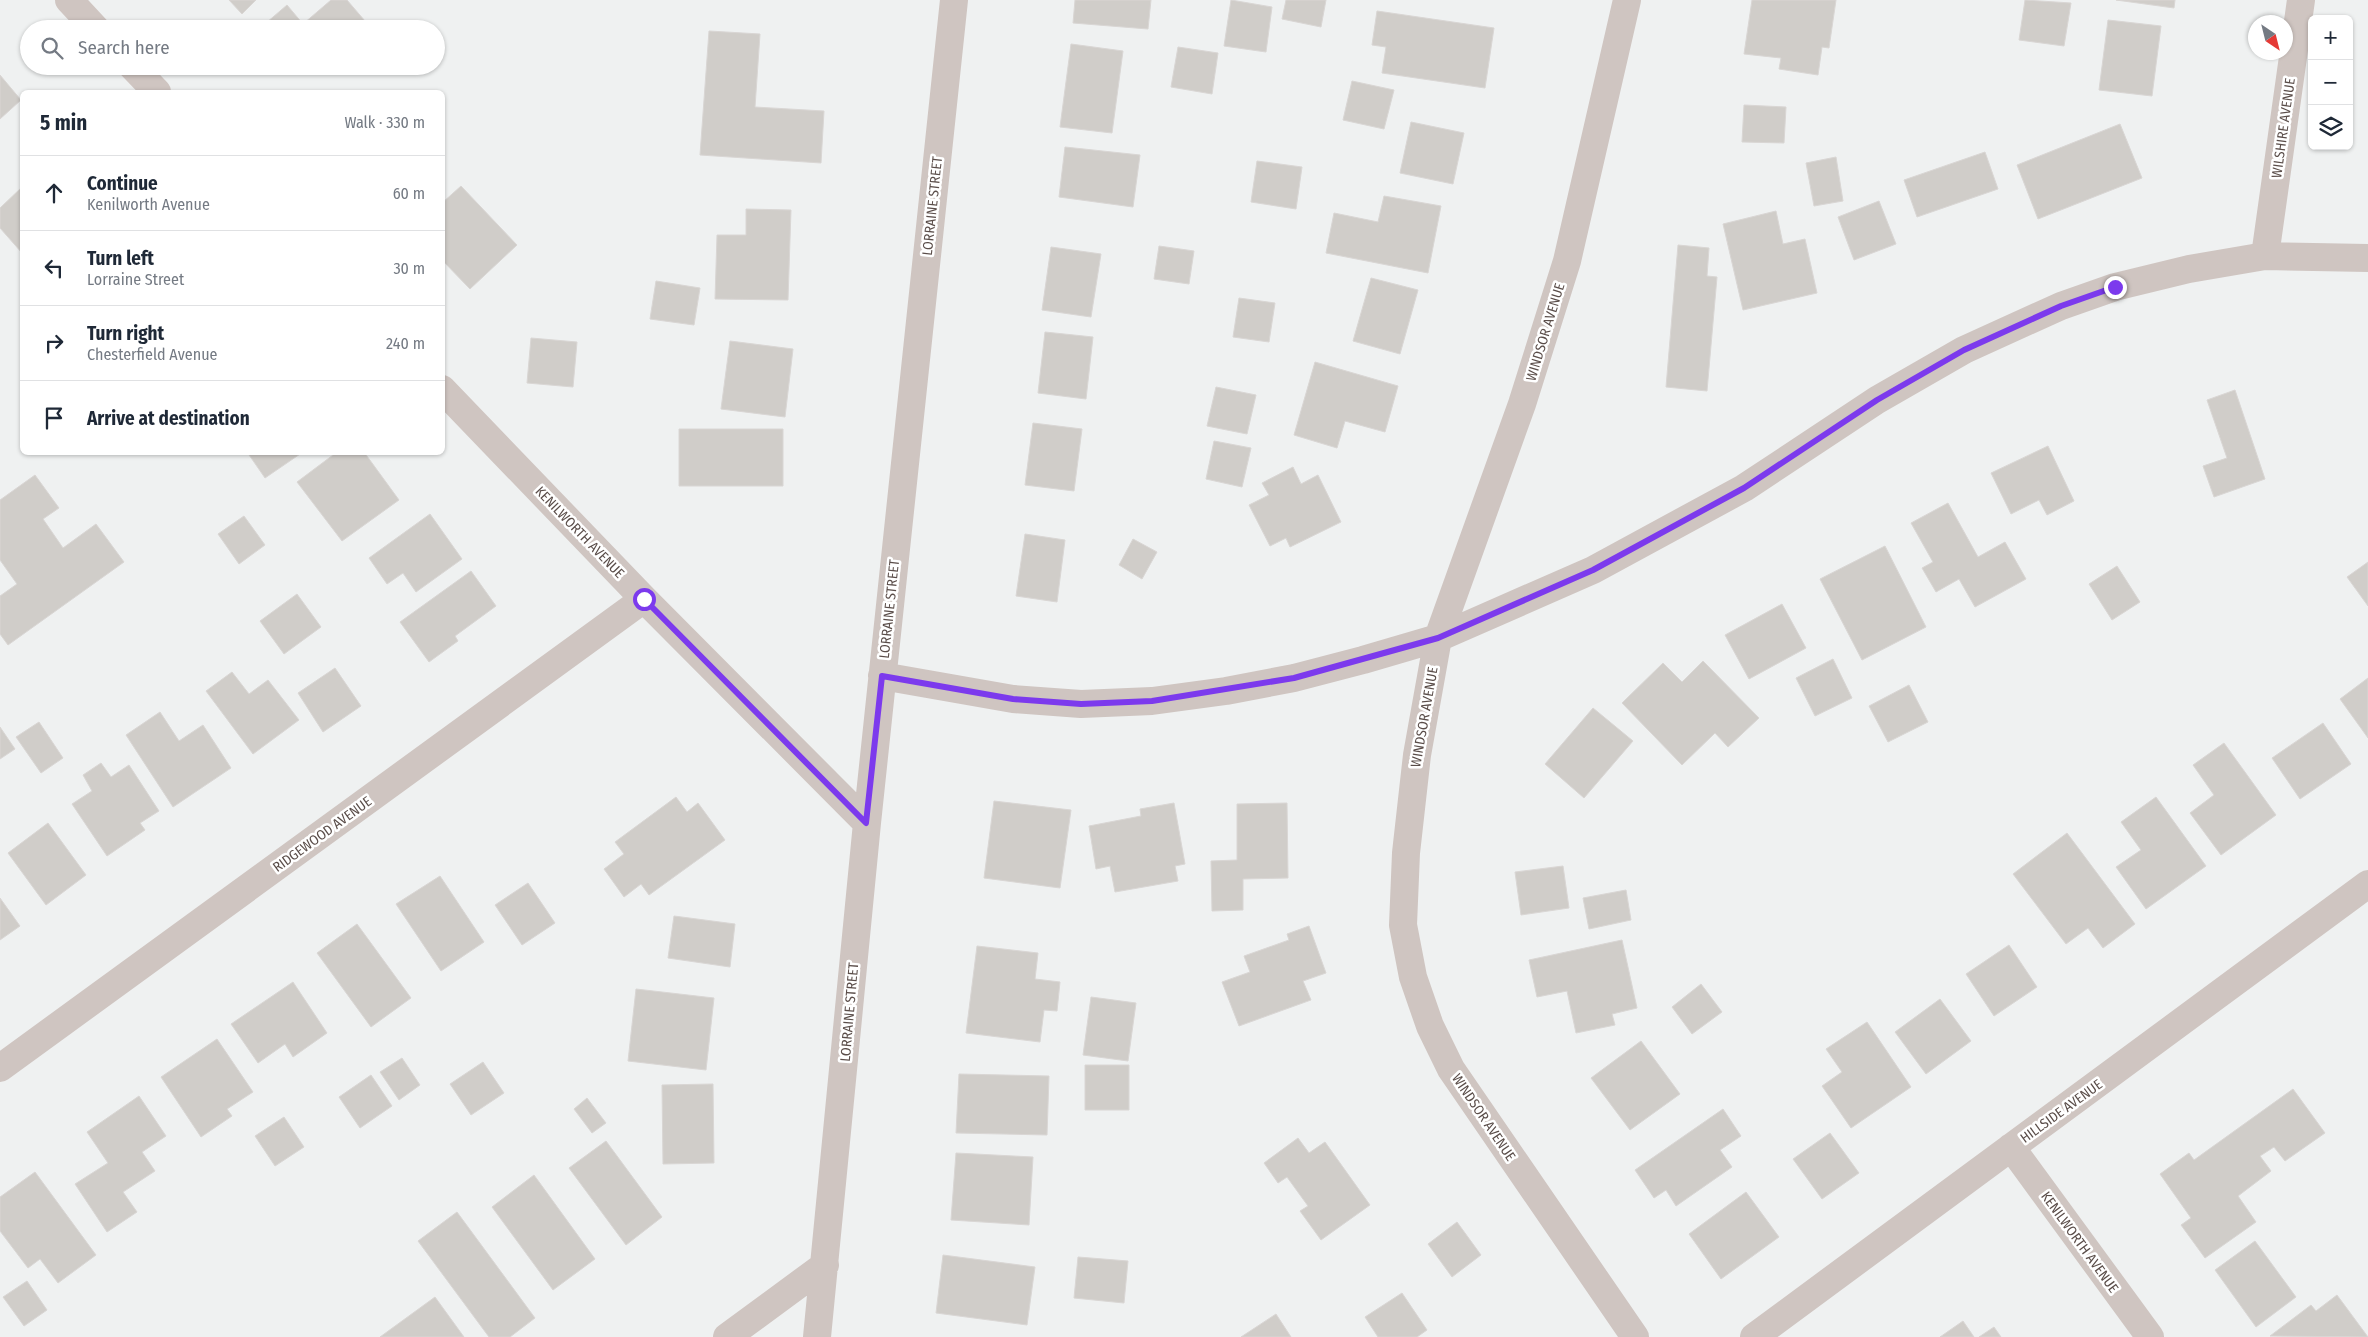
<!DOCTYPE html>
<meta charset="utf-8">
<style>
body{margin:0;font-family:"Fira Sans Condensed",sans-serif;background:#f2f2f3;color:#1f2937}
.controls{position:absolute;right:15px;top:15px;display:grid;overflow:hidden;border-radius:8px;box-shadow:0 1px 4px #0004}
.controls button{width:45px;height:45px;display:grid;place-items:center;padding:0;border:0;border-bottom:1px solid #e0e1e3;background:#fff;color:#1f2937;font:25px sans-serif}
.compass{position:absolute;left:2248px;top:15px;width:45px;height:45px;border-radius:50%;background:#fff;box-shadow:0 1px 4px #0004;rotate:145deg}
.stop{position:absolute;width:15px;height:15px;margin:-11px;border:4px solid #7c3aed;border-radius:50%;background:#fff}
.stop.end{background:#7c3aed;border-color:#fff;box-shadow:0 1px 5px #0008}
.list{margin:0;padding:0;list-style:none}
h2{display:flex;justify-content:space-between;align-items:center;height:65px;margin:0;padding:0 20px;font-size:21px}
h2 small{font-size:16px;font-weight:400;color:#747a83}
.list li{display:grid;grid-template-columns:32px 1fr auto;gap:15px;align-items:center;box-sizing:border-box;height:75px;padding:0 20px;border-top:1px solid #e0e1e3}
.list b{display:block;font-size:19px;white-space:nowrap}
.list p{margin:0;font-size:16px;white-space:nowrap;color:#747a83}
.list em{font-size:16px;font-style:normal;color:#747a83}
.icon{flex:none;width:28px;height:28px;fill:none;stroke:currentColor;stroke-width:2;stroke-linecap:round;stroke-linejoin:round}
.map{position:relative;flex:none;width:2368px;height:1337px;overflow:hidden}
.search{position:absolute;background:#fff;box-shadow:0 1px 4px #0004;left:20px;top:20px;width:425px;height:55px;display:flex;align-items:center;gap:12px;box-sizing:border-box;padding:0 18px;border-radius:28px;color:#747a83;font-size:19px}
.panel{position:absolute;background:#fff;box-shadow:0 1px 4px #0004;left:20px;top:90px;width:425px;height:365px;border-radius:8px}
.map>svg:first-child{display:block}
.building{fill:#d0cdc9;stroke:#d9d6d4}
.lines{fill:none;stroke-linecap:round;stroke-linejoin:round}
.street{stroke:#cfc5c1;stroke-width:28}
.route{stroke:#7c3aed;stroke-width:6}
.labels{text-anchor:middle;stroke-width:5;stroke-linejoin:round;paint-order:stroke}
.street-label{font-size:14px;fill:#5a4d49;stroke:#fff}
</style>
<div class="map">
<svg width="2368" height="1337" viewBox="0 0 2368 1337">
<rect width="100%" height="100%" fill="#eff1f1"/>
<path class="building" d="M229 0H256L242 14Z
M331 0H347L371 28 259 29 287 5 303 24Z
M1075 0H1151L1148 29 1073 23Z
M1231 0 1272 7 1266 52 1224 46Z
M1286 0H1326L1321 27 1282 19Z
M1752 0H1836L1829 48 1822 47 1818 75 1779 69 1781 58 1744 54Z
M2025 0 2071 3 2064 46 2019 40Z
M2116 0H2175L2174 8Z
M1377 11 1494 28 1485 88 1382 73 1386 47 1372 45Z
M2108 20 2161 26 2152 96 2099 90Z
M709 31 760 34 755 107 824 111 821 163 700 155Z
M1071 44 1123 51 1112 133 1060 127Z
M1178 47 1218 53 1212 94 1171 87Z
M0 75 21 100 0 119Z
M1352 81 1394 90 1384 129 1343 120Z
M1744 105 1786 107 1784 143 1742 142Z
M1411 122 1464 133 1453 184 1400 173Z
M2120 124 2142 178 2038 219 2017 165Z
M1065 147 1140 155 1133 207 1059 197Z
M1985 152 1998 189 1917 217 1904 180Z
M1836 157 1843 201 1814 206 1806 163Z
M1257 161 1302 167 1296 209 1251 202Z
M461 186 517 245 470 289 442 260V203Z
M22 187V253L0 228V208Z
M1384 196 1441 206 1428 273 1326 253 1334 213 1378 222Z
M1879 201 1896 244 1854 260 1838 217Z
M746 209 791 210 788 300 715 299 717 235H746Z
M1776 211 1783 244 1805 239 1817 293 1743 310 1723 224Z
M1678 245 1709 248 1707 276 1717 277 1707 391 1666 387Z
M1159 246 1194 251 1189 284 1154 279Z
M1051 247 1101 254 1091 317 1042 310Z
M1371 278 1418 290 1400 354 1353 341Z
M656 281 700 288 694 325 650 319Z
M1239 298 1275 303 1269 342 1233 337Z
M1045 332 1093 337 1086 399 1038 393Z
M531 338 577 342 573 387 527 383Z
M730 341 793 349 785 417 721 409Z
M1315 362 1398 386 1385 432 1345 421 1337 448 1294 435Z
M1216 387 1256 395 1247 434 1207 426Z
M2235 390 2265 479 2214 497 2203 466 2227 458 2207 400Z
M1033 423 1082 429 1074 491 1025 485Z
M679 429H783V486H679Z
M1214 441 1251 448 1242 487 1206 479Z
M2048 446 2074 501 2047 515 2039 500 2011 514 1991 473Z
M247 452H303L265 478Z
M337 452H364L399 500 342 541 297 482Z
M1293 467 1301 484 1318 475 1341 522 1290 547 1286 538 1270 546 1249 505 1269 495 1262 483Z
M35 475 59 508 43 519 63 548 96 524 124 562 8 645 0 634V596L17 584 0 560V500Z
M1948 503 1978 557 2005 542 2026 579 1975 607 1959 579 1936 592 1922 568 1933 562 1911 523Z
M430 514 462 559 416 592 403 573 387 584 369 558Z
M244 516 265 545 239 564 218 534Z
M1025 534 1065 540 1057 602 1016 596Z
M1133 539 1157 552 1142 579 1119 565Z
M1885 546 1926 627 1862 660 1820 579Z
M2368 562V606L2347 577Z
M2117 566 2140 602 2112 620 2089 584Z
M471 571 496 606 455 636 458 641 429 662 400 622Z
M297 594 321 627 284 654 260 621Z
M1782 604 1806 648 1749 679 1725 635Z
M1833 659 1852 698 1815 716 1796 678Z
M1703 661 1759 718 1728 747 1715 733 1682 765 1622 703 1663 663 1682 682Z
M335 668 361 706 323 732 298 693Z
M232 672 249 694 268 680 299 720 253 754 206 691Z
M2368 678V738L2340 699Z
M1909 685 1928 722 1888 742 1869 706Z
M1593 708 1633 741 1584 798 1545 764Z
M160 712 179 741 203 725 231 768 173 807 126 735Z
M39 722 63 758 41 773 16 737Z
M2323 723 2351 764 2300 799 2272 758Z
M0 727 15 749 0 759Z
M2224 743 2276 815 2221 855 2190 813 2214 795 2193 765Z
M101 763 111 777 129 765 159 811 140 823 145 830 107 856 72 804 92 791 83 775Z
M676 797 687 812 698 803 725 840 649 895 641 884 624 897 604 869 624 854 615 842Z
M2156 797 2206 866 2146 909 2116 867 2141 850 2121 822Z
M994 801 1071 810 1060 888 984 878Z
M1174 803 1185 864 1175 866 1178 881 1115 892 1110 866 1096 869 1089 826 1141 816 1140 809Z
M1287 803 1288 878 1243 879V910L1212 911 1211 861 1237 860V804Z
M48 823 86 875 46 905 8 853Z
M2067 833 2135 924 2103 948 2088 928 2066 944 2013 874Z
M1563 866 1569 908 1521 915 1515 872Z
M440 876 484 942 441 971 396 904Z
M528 883 555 923 522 945 495 905Z
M1626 890 1631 920 1589 929 1583 898Z
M0 898 20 926 0 940Z
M674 916 735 924 730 967 668 958Z
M357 924 411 998 371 1027 317 953Z
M1309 926 1326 973 1303 981 1311 1000 1239 1026 1222 982 1250 972 1244 956 1289 940 1287 934Z
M1622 940 1637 1008 1612 1014 1615 1025 1576 1033 1567 991 1537 997 1529 960Z
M2009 945 2037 987 1994 1016 1966 974Z
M977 946 1038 953 1035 979 1060 982 1057 1011 1044 1010 1040 1042 966 1033Z
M293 982 327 1033 293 1057 285 1044 258 1063 231 1024Z
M1701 984 1722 1012 1692 1034 1672 1007Z
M636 989 714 998 706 1070 628 1061Z
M1091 997 1136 1003 1128 1061 1083 1055Z
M1940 999 1971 1041 1926 1074 1895 1032Z
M1867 1022 1911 1087 1851 1128 1822 1086 1842 1072 1826 1049Z
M217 1039 253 1092 227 1109 232 1116 201 1137 161 1077Z
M1641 1041 1680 1094 1630 1130 1591 1078Z
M402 1058 420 1085 399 1100 380 1072Z
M483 1062 504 1093 471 1115 450 1084Z
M1085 1065H1129V1110H1085Z
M959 1074 1049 1076 1047 1135 956 1133Z
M371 1075 392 1106 360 1128 339 1097Z
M713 1084 714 1163 663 1164 662 1085Z
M2293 1089 2325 1133 2285 1161 2274 1147 2260 1156 2271 1171 2238 1196 2256 1222 2205 1258 2181 1225 2191 1218 2160 1174 2189 1153 2194 1160Z
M139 1096 166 1136 142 1152 155 1171 123 1192 137 1212 107 1232 75 1184 108 1163 87 1132Z
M587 1098 606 1123 592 1133 574 1109Z
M1723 1109 1741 1136 1720 1150 1732 1167 1676 1206 1666 1190 1654 1198 1635 1170Z
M284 1117 304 1147 275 1166 255 1136Z
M1830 1133 1859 1173 1822 1199 1793 1159Z
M1298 1138 1309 1153 1325 1142 1370 1205 1321 1240 1300 1211 1308 1206 1287 1177 1278 1183 1264 1163Z
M606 1141 662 1217 626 1245 569 1168Z
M956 1153 1033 1157 1029 1225 951 1220Z
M35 1172 96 1255 58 1283 40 1259 28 1268 0 1231V1197Z
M534 1175 595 1259 553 1290 492 1207Z
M1746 1192 1779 1237 1721 1279 1689 1234Z
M457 1212 535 1318 510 1337H489L418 1241Z
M1457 1222 1481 1255 1452 1277 1428 1244Z
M2255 1241 2296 1297 2256 1327 2215 1270Z
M943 1255 1035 1267 1027 1325 936 1313Z
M1078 1257 1128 1261 1124 1303 1074 1298Z
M27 1281 47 1310 24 1326 3 1297Z
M1402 1293 1427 1330 1417 1337H1378L1365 1317Z
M2337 1295 2368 1337 2270 1336 2311 1305 2316 1311Z
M435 1297 464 1337H380Z
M1276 1314 1291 1337H1241Z
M1963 1321 1974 1337H1940Z
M1994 1327 2001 1337H1979Z"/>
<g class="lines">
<path class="street" d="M69 0 96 29
M1627 0 1567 261 1522 404 1438 638 1417 755 1406 853 1403 925 1413 977 1430 1026 1451 1069 1635 1337
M132 66 157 92
M2265 256 2301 0
M442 389 644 599 867 823
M882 676 1013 699 1081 704 1152 701 1226 691 1294 678 1363 660 1438 638 1593 570 1744 488 1877 400 1964 350 2061 306 2115 287 2189 269 2265 256 2368 258
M0 1068 644 599
M2011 1147 2150 1337
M727 1337 825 1265
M817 1337 867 823 954 0
M1754 1337 2368 884"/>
</g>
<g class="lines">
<path class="route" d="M644 599 866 823 882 676 1013 699 1081 704 1152 701 1294 678 1438 638 1593 570 1744 488 1877 400 1964 350 2061 306 2115 287"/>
</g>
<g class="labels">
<g class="street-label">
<text transform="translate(2283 128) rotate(-82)" y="5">WILSHIRE AVENUE</text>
<text transform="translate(932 206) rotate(-84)" y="5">LORRAINE STREET</text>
<text transform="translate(1545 332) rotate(-73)" y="5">WINDSOR AVENUE</text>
<text transform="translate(580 532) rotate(46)" y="5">KENILWORTH AVENUE</text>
<text transform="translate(889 609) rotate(-84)" y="5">LORRAINE STREET</text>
<text transform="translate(1424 717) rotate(-80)" y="5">WINDSOR AVENUE</text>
<text transform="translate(322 834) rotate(-36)" y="5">RIDGEWOOD AVENUE</text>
<text transform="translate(849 1012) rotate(-85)" y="5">LORRAINE STREET</text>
<text transform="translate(2061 1111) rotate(-36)" y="5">HILLSIDE AVENUE</text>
<text transform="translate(1484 1117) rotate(56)" y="5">WINDSOR AVENUE</text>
<text transform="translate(2080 1242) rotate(54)" y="5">KENILWORTH AVENUE</text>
</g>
</g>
</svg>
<div class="controls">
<button>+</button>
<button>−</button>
<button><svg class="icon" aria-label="layers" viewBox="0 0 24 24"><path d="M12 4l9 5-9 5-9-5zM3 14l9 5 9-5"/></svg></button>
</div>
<svg class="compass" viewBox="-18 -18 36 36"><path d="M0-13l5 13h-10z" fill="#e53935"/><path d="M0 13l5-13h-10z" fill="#747a83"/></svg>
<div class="stop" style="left:644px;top:599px"></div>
<div class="stop end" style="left:2115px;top:287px"></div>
<div class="search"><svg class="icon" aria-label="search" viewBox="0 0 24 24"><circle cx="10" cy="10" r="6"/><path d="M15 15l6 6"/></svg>Search here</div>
<section class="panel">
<h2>5 min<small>Walk · 330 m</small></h2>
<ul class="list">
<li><svg class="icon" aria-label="ahead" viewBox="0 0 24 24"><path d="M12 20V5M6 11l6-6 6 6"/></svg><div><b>Continue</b><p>Kenilworth Avenue</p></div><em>60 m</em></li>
<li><svg class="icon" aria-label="left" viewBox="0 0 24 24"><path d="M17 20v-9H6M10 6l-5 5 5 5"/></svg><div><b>Turn left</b><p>Lorraine Street</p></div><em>30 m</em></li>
<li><svg class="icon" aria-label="right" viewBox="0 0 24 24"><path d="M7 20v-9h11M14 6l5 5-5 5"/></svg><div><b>Turn right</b><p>Chesterfield Avenue</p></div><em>240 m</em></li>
<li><svg class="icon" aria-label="arrive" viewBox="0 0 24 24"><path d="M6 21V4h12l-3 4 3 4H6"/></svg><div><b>Arrive at destination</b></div></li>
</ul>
</section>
</div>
